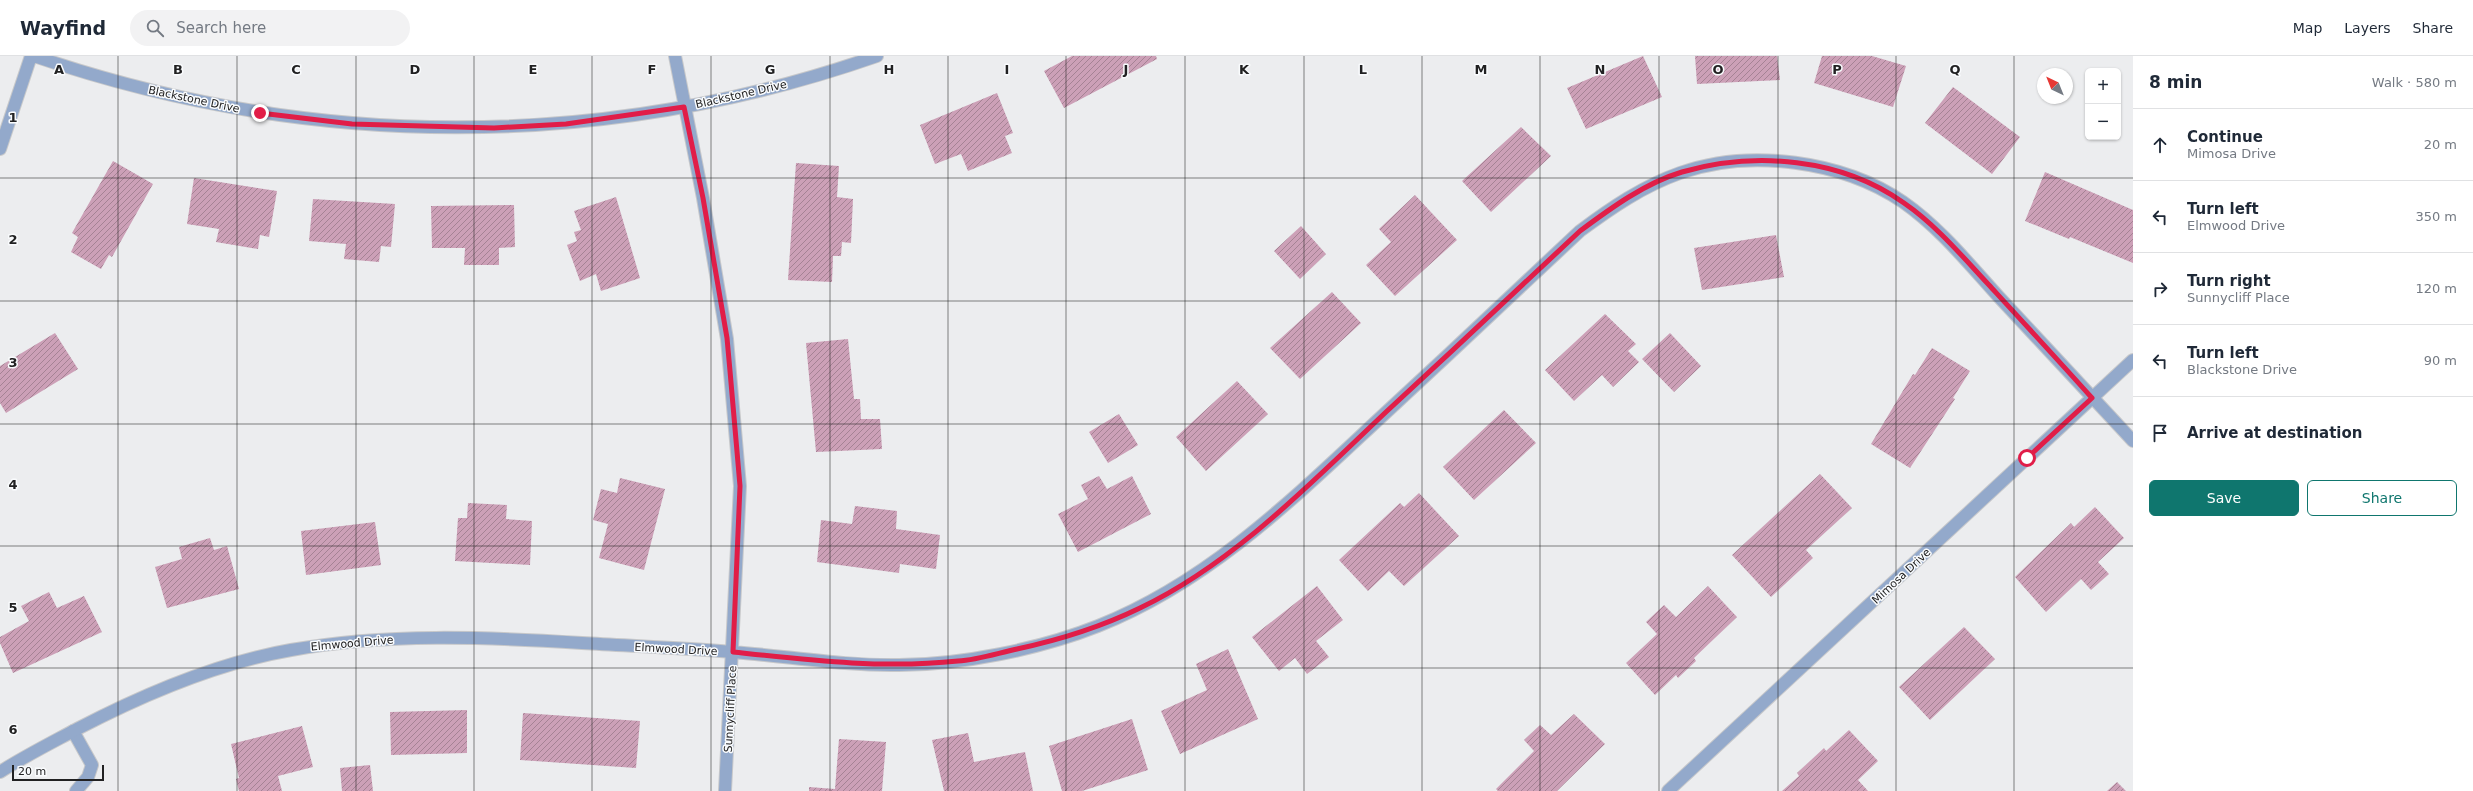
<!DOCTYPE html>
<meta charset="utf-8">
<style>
body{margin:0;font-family:"DejaVu Sans",sans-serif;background:#f2f2f3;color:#1f2937}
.controls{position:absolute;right:12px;top:12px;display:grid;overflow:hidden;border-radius:6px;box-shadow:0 1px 3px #0004}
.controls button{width:36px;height:36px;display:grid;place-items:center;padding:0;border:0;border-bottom:1px solid #e0e1e3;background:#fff;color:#1f2937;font:20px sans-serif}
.compass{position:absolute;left:2037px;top:12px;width:36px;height:36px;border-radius:50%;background:#fff;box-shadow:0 1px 3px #0004;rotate:317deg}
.scale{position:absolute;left:12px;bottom:10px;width:92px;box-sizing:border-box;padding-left:4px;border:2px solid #212122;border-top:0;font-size:11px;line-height:14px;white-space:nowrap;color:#212122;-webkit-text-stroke:3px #f9fbfd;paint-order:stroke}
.stop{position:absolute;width:12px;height:12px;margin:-9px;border:3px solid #e11d48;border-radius:50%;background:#fff}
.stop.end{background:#e11d48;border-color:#fff;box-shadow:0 1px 4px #0008}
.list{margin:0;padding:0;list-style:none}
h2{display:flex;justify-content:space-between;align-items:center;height:52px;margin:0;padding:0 16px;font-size:17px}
h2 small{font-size:13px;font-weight:400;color:#747a83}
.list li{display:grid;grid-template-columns:26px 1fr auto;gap:12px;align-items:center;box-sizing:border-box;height:72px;padding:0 16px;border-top:1px solid #e0e1e3}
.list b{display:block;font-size:15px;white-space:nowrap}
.list p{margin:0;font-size:13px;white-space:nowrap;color:#747a83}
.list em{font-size:13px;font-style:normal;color:#747a83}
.actions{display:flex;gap:8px;padding:12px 16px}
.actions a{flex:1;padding:9px 0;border:1px solid #0f766e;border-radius:6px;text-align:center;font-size:14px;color:#0f766e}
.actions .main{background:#0f766e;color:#fff}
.icon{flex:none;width:22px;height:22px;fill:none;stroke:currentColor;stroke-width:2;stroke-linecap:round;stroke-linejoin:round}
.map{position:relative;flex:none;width:2133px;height:735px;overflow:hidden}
header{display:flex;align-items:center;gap:24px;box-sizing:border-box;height:56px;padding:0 20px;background:#fff;border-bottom:1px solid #e0e1e3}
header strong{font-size:19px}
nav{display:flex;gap:22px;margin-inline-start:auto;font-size:14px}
.search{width:280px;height:36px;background:#f2f2f3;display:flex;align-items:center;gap:10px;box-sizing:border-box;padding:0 14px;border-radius:22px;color:#747a83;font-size:15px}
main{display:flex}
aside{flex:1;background:#fff}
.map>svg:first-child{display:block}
.building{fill:url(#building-hatch)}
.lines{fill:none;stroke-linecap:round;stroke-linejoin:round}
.service-casing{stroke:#c7c8ca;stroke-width:14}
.minor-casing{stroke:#c7c8ca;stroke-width:14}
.service{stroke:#93a9cb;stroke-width:12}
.minor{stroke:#93a9cb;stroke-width:12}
.route{stroke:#e11d48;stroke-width:5}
.grid{fill:none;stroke:#212122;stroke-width:1;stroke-opacity:0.55}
.labels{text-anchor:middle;stroke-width:3;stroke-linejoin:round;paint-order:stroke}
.street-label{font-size:11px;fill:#212122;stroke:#f9fbfd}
.grid-label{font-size:13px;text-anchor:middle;font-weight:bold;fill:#212122;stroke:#f9fbfd;stroke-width:3;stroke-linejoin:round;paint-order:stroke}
</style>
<header>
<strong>Wayfind</strong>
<div class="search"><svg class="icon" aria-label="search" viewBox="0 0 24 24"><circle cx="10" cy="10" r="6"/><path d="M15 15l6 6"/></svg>Search here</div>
<nav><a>Map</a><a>Layers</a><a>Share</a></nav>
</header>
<main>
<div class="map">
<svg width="2133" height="735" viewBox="0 0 2133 735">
<defs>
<pattern id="building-hatch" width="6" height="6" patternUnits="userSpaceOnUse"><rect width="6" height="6" fill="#cca0b7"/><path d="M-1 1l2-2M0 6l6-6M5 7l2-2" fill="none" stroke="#a58294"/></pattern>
</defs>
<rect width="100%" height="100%" fill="#ecedef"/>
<path class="building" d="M1072 0H1156L1157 3 1064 52 1044 15Z
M1643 0 1662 41 1586 73 1567 32Z
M1695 0H1777L1780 24 1697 28Z
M1822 0H1872L1906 10 1893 51 1814 27Z
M1953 31 2020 81 1992 118 1925 67Z
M997 37 1013 77 1005 80 1012 97 968 115 961 98 935 108 920 69Z
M1521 71 1551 100 1491 156 1462 125Z
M113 105 153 128 112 201 109 199 101 213 71 196 78 181 72 177Z
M796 107 839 110 837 141 853 143 851 187 842 186 841 200H833L832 226 788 224Z
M2045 116 2133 154V207L2070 181 2069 183 2025 165Z
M194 122 277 135 269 181 260 179 258 193 216 186 219 173 187 168Z
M1415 139 1457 184 1395 240 1366 209 1391 186 1379 173Z
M616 141 640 222 601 235 596 218 580 225 567 189 577 185 574 176 581 174 574 155Z
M313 143 395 148 391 191 381 190 379 206 344 203 346 188 309 185Z
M514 149 515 191 499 192V209H464L465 192H432L431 150Z
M1301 170 1326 198 1300 223 1274 195Z
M1776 179 1784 221 1702 234 1694 192Z
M1332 236 1361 267 1300 323 1270 292Z
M1605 258 1636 288 1628 295 1639 306 1613 331 1602 319 1574 345 1545 314Z
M55 277 78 313 6 357 0 347V310Z
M1670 277 1701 310 1674 336 1642 303Z
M848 283 854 343H860L861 363H880L882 393 816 396 806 287Z
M1932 292 1970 315 1953 342 1955 343 1910 412 1871 388 1913 318 1915 319Z
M1237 325 1268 358 1206 415 1176 381Z
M1504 354 1536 387 1474 444 1443 411Z
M1119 358 1138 389 1108 407 1089 376Z
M1820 418 1852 452 1806 494 1813 502 1771 541 1732 499Z
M1099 420 1107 433 1132 420 1151 458 1078 496 1058 458 1088 443 1081 429Z
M620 422 665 433 644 514 599 502 608 468 593 464 601 433 617 437Z
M1419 437 1459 480 1404 530 1389 515 1368 535 1339 504 1400 447 1404 451Z
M468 447 507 449 506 463 532 465 530 509 455 505 458 462H467Z
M855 450 897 455 896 473 940 479 936 513 900 508 899 517 817 506 821 464 852 468Z
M2095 451 2124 482 2098 506 2109 518 2091 534 2081 523 2046 556 2015 521 2071 467 2074 471Z
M375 466 381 509 306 519 301 475Z
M210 482 214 494 227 490 239 533 167 552 155 511 182 503 179 491Z
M1317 530 1343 564 1316 585 1329 601 1307 618 1295 602 1279 615 1252 581Z
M1708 530 1737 561 1694 602 1696 605 1678 622 1676 619 1655 639 1626 607 1657 578 1646 566 1664 549 1676 561Z
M49 536 57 552 84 540 102 576 13 617 0 587V581L29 565 21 550Z
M1964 571 1995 603 1930 664 1899 631Z
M1228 593 1258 663 1180 698 1161 655 1207 634 1196 608Z
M467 654V697L391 699 390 656Z
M523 657 640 665 636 712 520 704Z
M1574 658 1605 688 1557 735H1498L1496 733 1534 695 1524 684 1540 669 1551 679Z
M1132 663 1148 714 1082 735H1062L1049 690Z
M302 670 313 711 278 720 282 735H239L236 723 239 722 231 688Z
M1849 674 1878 705 1858 724 1868 735H1782L1799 720 1797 717 1824 692 1826 695Z
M968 677 974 706 1025 696 1033 735H944L932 684Z
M839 683 886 686 882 735H809V731L835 733Z
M370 709 373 735H342L340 712Z
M2117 726 2126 735H2107Z"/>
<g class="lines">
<defs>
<path id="service" d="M73 675 92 709 88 721 76 735"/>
<path id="minor" d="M34 0C309 94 602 96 877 0
M675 0 703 142 727 283 740 430 725 735
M0 93 31 0
M0 716C25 700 51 687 77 673 144 638 216 607 291 594 387 577 485 581 582 587 632 590 682 592 732 596 788 600 843 610 899 609 961 609 1040 593 1098 570 1209 526 1294 442 1380 362 1447 300 1513 238 1580 175 1611 152 1643 130 1680 117 1750 92 1843 105 1903 146 1939 171 1969 208 1998 240 2043 288 2088 337 2133 385
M1668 735 2133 304"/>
</defs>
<use href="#service" class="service-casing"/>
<use href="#minor" class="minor-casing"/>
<use href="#service" class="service"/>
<use href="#minor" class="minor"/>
</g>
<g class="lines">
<path class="route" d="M260 57 352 68 494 72 566 68 684 51 703 142 727 282 730 315 740 430 733 596C808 604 882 613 958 605 978 604 998 597 1017 593 1059 584 1101 571 1140 552 1233 508 1312 426 1386 356 1451 296 1515 236 1580 175 1611 152 1645 127 1682 116 1755 95 1841 102 1904 147 1936 169 1962 200 1989 229 2023 266 2058 304 2092 342L2027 402"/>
</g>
<path class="grid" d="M118 0V735M237 0V735M356 0V735M474 0V735M592 0V735M711 0V735M830 0V735M948 0V735M1066 0V735M1185 0V735M1304 0V735M1422 0V735M1540 0V735M1659 0V735M1778 0V735M1896 0V735M2014 0V735M0 122H2133M0 245H2133M0 368H2133M0 490H2133M0 612H2133"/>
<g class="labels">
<g class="street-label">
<text transform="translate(741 38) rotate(-13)" y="4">Blackstone Drive</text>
<text transform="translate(194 43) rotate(12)" y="4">Blackstone Drive</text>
<text transform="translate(1901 520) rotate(-43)" y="4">Mimosa Drive</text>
<text transform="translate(352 587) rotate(-5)" y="4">Elmwood Drive</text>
<text transform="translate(676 593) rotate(3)" y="4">Elmwood Drive</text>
<text transform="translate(730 653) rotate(-87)" y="4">Sunnycliff Place</text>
</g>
</g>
<g class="grid-label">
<text x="59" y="18">A</text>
<text x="178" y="18">B</text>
<text x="296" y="18">C</text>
<text x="415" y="18">D</text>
<text x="533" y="18">E</text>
<text x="652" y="18">F</text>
<text x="770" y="18">G</text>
<text x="889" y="18">H</text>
<text x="1007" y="18">I</text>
<text x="1126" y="18">J</text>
<text x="1244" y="18">K</text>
<text x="1363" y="18">L</text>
<text x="1481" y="18">M</text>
<text x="1600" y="18">N</text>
<text x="1718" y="18">O</text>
<text x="1837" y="18">P</text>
<text x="1955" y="18">Q</text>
<text x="13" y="66">1</text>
<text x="13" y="188">2</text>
<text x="13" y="311">3</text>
<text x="13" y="433">4</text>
<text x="13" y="556">5</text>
<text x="13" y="678">6</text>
</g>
</svg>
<div class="controls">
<button>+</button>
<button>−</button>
</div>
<svg class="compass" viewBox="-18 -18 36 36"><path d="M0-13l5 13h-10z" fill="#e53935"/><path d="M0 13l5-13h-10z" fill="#747a83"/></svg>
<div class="scale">20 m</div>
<div class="stop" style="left:2027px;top:402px"></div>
<div class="stop end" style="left:260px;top:57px"></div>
</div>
<aside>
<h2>8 min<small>Walk · 580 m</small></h2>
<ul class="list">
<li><svg class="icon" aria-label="ahead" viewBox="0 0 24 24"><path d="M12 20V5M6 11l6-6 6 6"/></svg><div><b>Continue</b><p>Mimosa Drive</p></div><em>20 m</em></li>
<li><svg class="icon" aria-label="left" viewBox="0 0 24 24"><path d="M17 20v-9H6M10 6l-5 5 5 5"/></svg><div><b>Turn left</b><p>Elmwood Drive</p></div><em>350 m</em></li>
<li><svg class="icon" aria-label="right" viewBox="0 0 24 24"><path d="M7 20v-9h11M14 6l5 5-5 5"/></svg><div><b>Turn right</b><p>Sunnycliff Place</p></div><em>120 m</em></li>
<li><svg class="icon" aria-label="left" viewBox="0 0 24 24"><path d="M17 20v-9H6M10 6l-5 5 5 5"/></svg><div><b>Turn left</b><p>Blackstone Drive</p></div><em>90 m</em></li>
<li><svg class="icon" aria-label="arrive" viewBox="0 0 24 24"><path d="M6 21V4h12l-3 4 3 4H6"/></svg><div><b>Arrive at destination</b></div></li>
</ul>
<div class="actions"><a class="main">Save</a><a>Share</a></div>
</aside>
</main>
